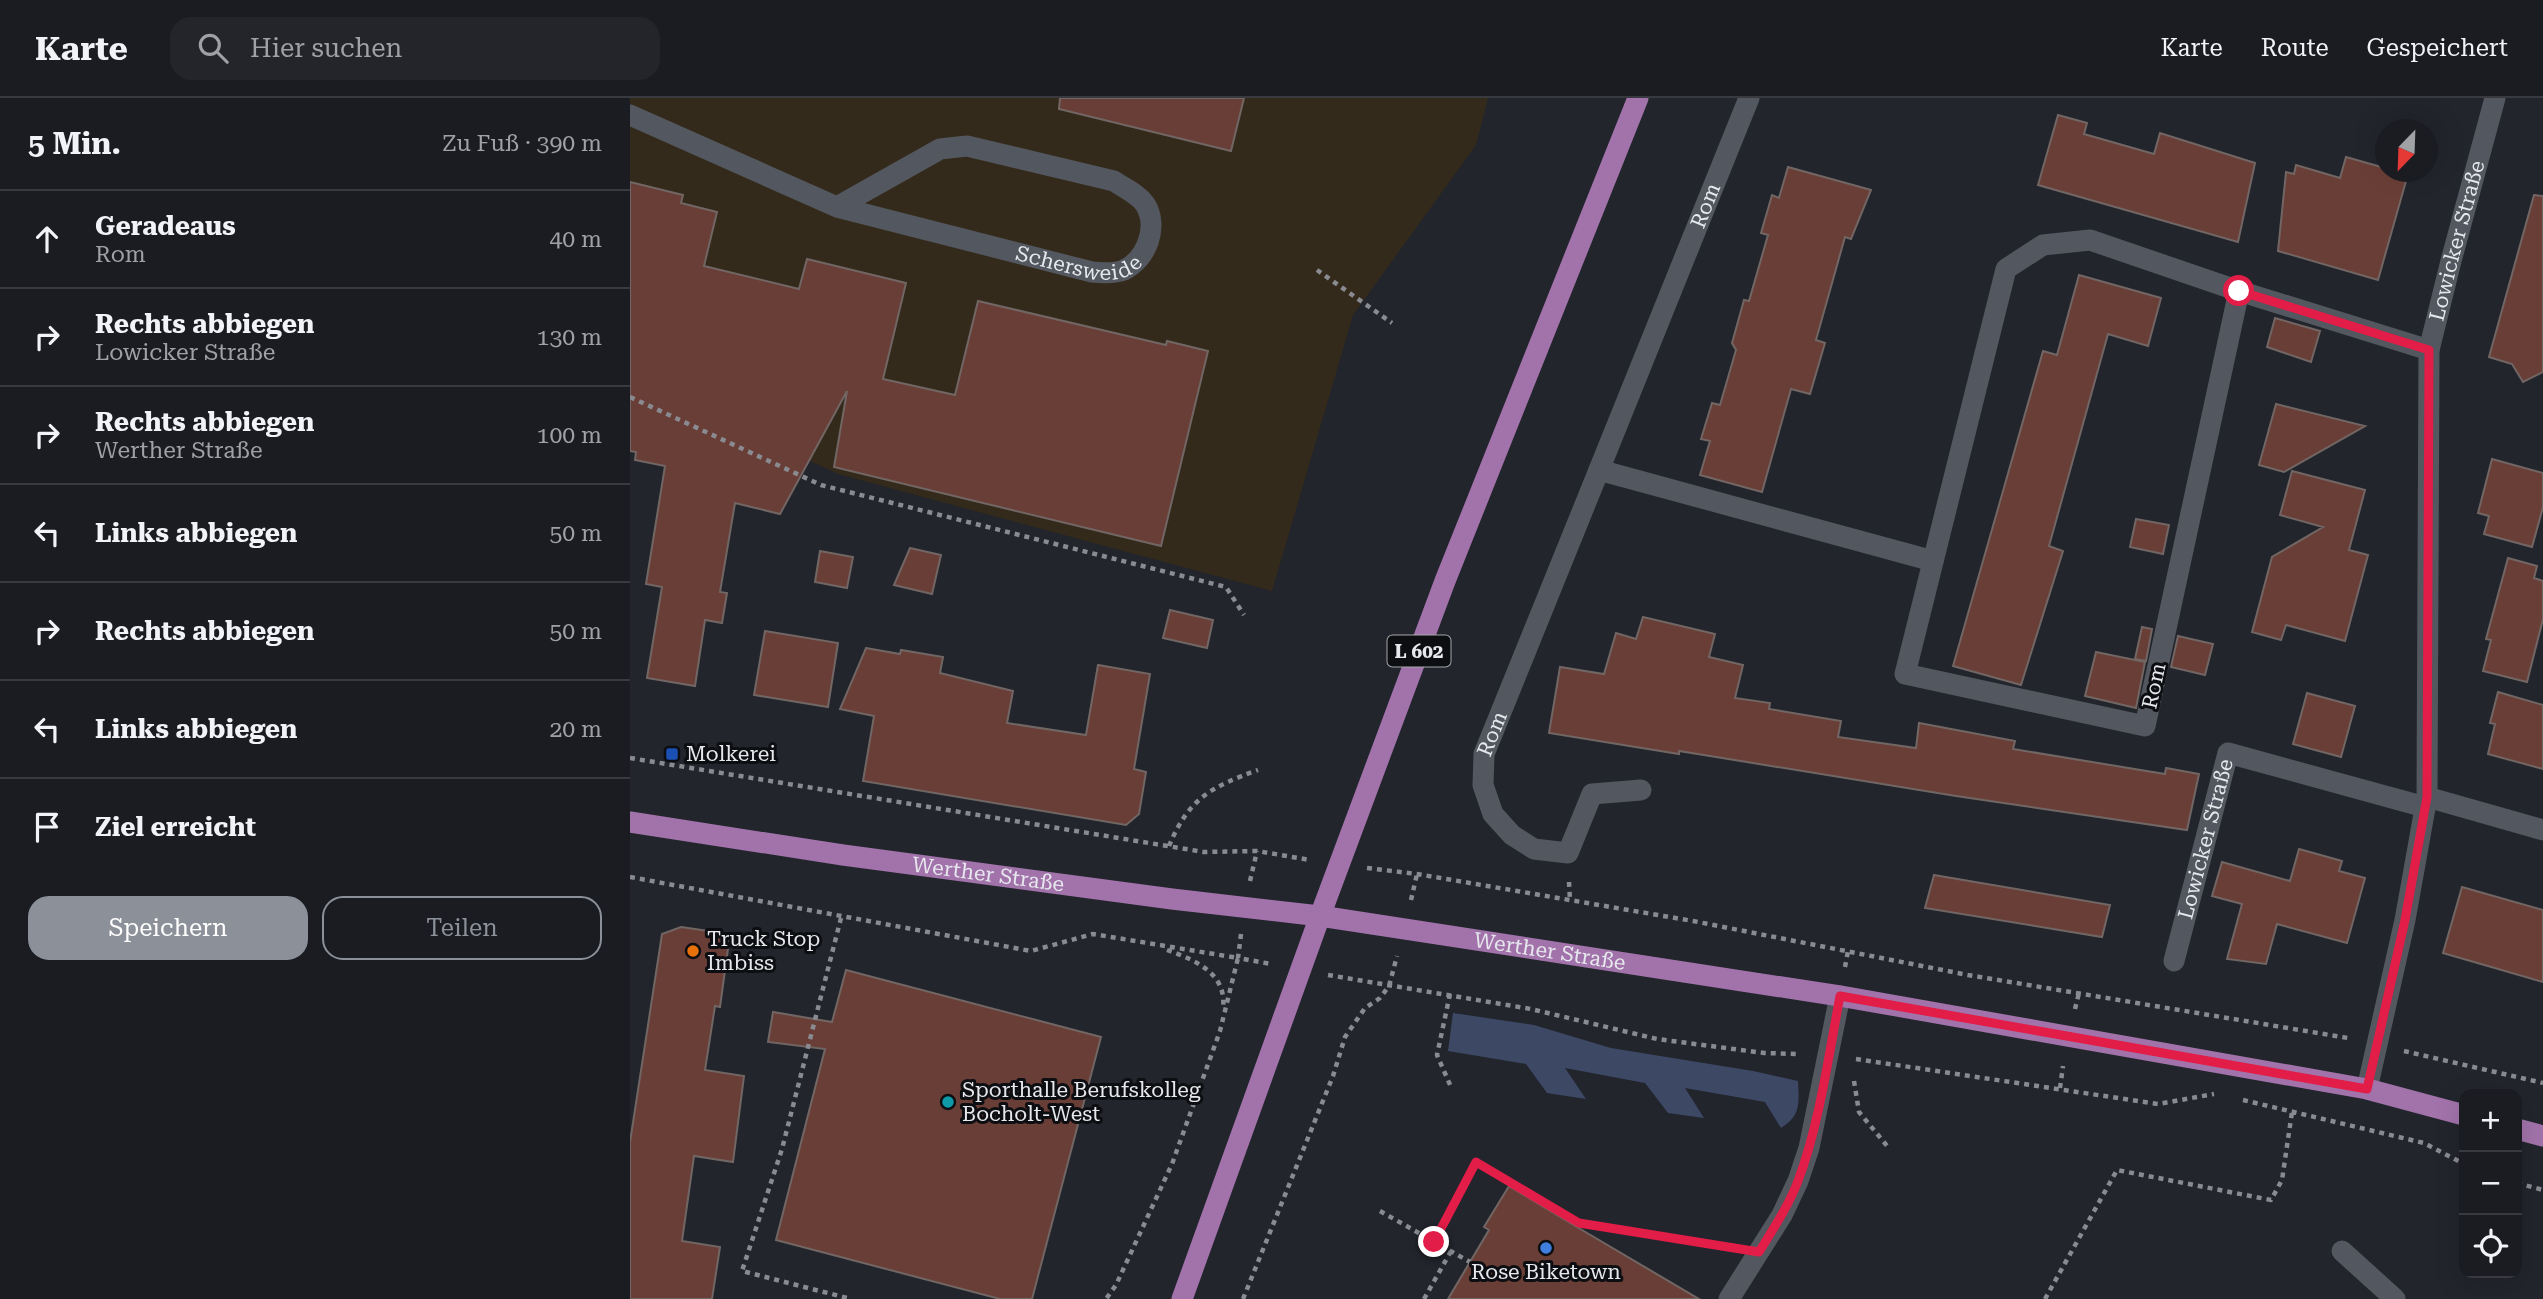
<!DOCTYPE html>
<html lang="de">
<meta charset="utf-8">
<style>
body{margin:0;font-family:"Roboto Serif",serif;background:#23252a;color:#f1f3f6}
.controls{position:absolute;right:21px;bottom:21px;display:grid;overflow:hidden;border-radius:14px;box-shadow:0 7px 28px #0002}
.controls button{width:63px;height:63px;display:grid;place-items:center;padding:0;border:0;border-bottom:2px solid #383a3f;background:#1a1c21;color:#f1f3f6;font:35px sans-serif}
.compass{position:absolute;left:1745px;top:21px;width:63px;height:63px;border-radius:50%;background:#1a1c21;box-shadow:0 7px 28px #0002;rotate:203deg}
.stop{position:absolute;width:21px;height:21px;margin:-16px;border:5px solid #e11d48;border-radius:50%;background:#fff}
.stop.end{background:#e11d48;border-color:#fff;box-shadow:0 2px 7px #0008}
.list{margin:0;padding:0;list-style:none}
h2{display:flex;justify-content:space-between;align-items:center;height:91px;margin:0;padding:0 28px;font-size:30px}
h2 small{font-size:23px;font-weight:400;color:#9fa1a5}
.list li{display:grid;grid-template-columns:46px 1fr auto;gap:21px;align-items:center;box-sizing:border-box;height:98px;padding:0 28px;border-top:2px solid #383a3f}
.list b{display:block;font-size:26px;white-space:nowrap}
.list p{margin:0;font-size:23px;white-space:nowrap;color:#9fa1a5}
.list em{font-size:23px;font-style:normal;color:#9fa1a5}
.actions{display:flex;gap:14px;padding:21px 28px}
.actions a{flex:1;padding:16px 0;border:2px solid #8c9099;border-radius:21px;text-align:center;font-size:24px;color:#8c9099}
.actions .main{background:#8c9099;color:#fff}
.icon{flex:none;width:38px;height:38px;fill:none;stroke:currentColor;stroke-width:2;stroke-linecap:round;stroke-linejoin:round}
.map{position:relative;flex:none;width:1913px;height:1201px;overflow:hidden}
header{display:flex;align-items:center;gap:42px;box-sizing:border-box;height:98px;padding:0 35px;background:#1a1c21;border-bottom:2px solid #383a3f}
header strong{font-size:33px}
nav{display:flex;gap:38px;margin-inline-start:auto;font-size:24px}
.search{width:490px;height:63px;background:#23252a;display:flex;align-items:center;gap:18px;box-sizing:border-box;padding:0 24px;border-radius:21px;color:#9fa1a5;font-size:26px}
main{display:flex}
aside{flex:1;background:#1a1c21}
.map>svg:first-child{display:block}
.industrial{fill:#342a1b}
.green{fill:#3d4865}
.building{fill:#693e37;stroke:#716664;stroke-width:2}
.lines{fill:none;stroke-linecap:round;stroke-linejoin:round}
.path{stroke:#898b91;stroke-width:4.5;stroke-dasharray:5 5;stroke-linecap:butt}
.minor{stroke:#53575f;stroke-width:21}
.major{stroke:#a273ab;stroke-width:21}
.route{stroke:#e11d48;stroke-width:9}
.transit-dot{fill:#1a4fb4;stroke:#0d0e11;stroke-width:2.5}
.food-dot{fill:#e8710a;stroke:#0d0e11;stroke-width:2.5}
.culture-dot{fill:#0f9aa8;stroke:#0d0e11;stroke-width:2.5}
.shop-dot{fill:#3f7fe0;stroke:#0d0e11;stroke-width:2.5}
.labels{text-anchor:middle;stroke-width:6;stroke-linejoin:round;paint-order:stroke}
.shield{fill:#0d0e11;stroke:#a5a7ab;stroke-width:2}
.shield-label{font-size:19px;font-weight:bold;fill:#e6e8ed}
.street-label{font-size:21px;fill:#e6e8ed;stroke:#0d0e11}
.poi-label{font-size:21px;fill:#e6e8ed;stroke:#0d0e11;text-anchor:start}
</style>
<header>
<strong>Karte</strong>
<div class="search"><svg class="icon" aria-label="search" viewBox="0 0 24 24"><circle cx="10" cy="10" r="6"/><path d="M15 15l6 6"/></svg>Hier suchen</div>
<nav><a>Karte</a><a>Route</a><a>Gespeichert</a></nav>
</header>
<main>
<aside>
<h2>5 Min.<small>Zu Fuß · 390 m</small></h2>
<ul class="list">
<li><svg class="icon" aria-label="ahead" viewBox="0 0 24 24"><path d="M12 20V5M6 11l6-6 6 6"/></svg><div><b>Geradeaus</b><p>Rom</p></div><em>40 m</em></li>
<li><svg class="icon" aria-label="right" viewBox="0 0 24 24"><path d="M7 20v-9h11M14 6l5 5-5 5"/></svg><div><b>Rechts abbiegen</b><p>Lowicker Straße</p></div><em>130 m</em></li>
<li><svg class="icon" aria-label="right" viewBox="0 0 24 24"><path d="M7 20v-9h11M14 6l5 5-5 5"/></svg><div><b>Rechts abbiegen</b><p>Werther Straße</p></div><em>100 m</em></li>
<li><svg class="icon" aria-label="left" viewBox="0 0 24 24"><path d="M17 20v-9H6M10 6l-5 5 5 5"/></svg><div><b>Links abbiegen</b></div><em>50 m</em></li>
<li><svg class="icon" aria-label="right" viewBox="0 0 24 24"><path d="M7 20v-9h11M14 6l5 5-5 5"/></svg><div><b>Rechts abbiegen</b></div><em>50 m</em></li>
<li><svg class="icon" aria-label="left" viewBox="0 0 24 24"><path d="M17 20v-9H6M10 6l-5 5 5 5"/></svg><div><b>Links abbiegen</b></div><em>20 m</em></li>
<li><svg class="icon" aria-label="arrive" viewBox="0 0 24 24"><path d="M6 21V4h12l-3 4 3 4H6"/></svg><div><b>Ziel erreicht</b></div></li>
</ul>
<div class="actions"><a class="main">Speichern</a><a>Teilen</a></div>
</aside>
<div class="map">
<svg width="1913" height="1201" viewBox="0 0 1913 1201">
<rect width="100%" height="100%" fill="#22252c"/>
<path class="industrial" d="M0 0H858L846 47 723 217 642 493 208 376 0 279Z"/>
<path class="green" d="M823 915 904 927 981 950 1123 973 1168 983C1169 1005 1171 1018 1151 1030L1135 1004 1055 990 1074 1020 1038 1015 1015 985 935 970 956 1001 917 995 896 966 818 953Z"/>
<path class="building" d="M430 0H614L601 53 429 11Z
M1428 17 1457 25 1454 36 1524 56 1530 35 1625 65 1608 144 1408 87Z
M1716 59 1755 70V74L1778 76 1748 182 1648 153 1656 74 1664 76 1666 67 1710 80Z
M1158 69 1241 92 1221 141 1215 139 1186 242 1195 245 1180 296 1161 291 1132 394 1070 377 1080 343 1071 341 1082 305 1090 307 1106 252 1102 245 1114 202 1119 203 1138 137 1131 135 1142 97 1149 100Z
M0 84 53 97 51 105 87 114 74 168 169 191 177 161 276 185 253 281 325 297 348 203 536 247 537 243 578 253 531 448 204 369 217 293 150 416 105 405 90 494 97 495 92 525 75 522 65 588 17 580 32 489 16 486 35 368 5 362 6 354 0 353Z
M1904 97 1913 98V274L1893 284 1882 266 1859 259Z
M1449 177 1531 200 1518 248 1478 236 1419 448 1433 453 1391 587 1323 568 1413 253 1427 257Z
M1645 220 1690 233 1681 264 1637 249Z
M1646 306 1735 328 1654 374 1629 367Z
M1862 361 1913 375V409L1902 449 1854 436 1859 418 1848 415Z
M1662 373 1735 392 1719 452 1738 457 1715 543 1656 527 1651 542 1622 534 1642 459 1693 429 1650 417Z
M1506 421 1539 427 1533 456 1500 449Z
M280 450 311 457 302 496 264 487Z
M190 453 223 459 217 490 185 484Z
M1878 460 1907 468 1904 480 1913 483V521L1897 584 1853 573 1861 542 1856 541Z
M540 512 583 522 577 550 533 540Z
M1013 519 1085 536 1079 559 1113 567 1105 600 1140 605 1139 611 1211 623 1208 639 1286 650 1289 625 1385 643 1383 651 1535 676 1536 670 1569 676 1557 732 1326 698 1049 653V656L919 635 930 569 974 576 986 535 1006 541Z
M1512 529 1522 531 1516 563 1505 561Z
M135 533 208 545 198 609 124 597Z
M1548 538 1583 546 1575 577 1541 569Z
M236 550 270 556 271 552 313 559 310 575 383 593 377 625 456 637 468 567 520 576 504 671 516 674 509 716 496 727 233 683 244 618 210 611Z
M1466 554 1515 564 1506 610 1455 598Z
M1868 594 1913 607V671L1858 656 1865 626 1860 625Z
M1677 595 1725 608 1711 659 1663 646Z
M1669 751 1712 763 1709 773 1735 780 1717 845 1647 826 1636 866 1597 861 1612 806 1582 798 1592 764 1660 783Z
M1304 777 1480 807 1472 839 1295 810Z
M1832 789 1913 812V884L1813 855Z
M51 829 100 836 90 909 85 908 75 972 114 978 103 1064 64 1058 52 1143 90 1149 82 1201H0V1044L32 836Z
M216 872 471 939 402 1201H370L146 1142 195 951 138 944 143 914 202 924Z
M879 1088 952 1132 1069 1201H818L859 1132 854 1129Z"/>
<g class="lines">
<path class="path" d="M687 172 762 225
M0 299 191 387 596 489 614 517
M0 660 574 754 627 753 680 762
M539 748C559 700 581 689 628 672
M737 770 787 776 1063 823 1338 877 1718 940
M0 779 401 853 463 836 608 860 590 933 542 1066 486 1187 476 1201
M620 783 627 753
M939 784 940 803
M781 802 787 776
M211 820 152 1051 112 1173 221 1201
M611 836 608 860 641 866
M537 852C565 862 597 875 593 910
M1215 869 1218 853
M698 877 901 911 1027 941 1134 955 1168 956
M820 896 807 957 821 989
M1445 911 1449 895
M1774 953 1913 985
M1226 961 1528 1006 1584 996
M1224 983 1229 1014 1258 1049
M1430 990 1433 968
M1613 1002 1794 1045 1834 1066
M1887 1085 1913 1092
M750 1113 840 1164
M805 1144 846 1064 949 1125 1097 1149
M613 1201 703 978 715 939 735 910 750 900 759 888 767 858
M794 1201 821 1153
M1415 1201 1487 1072 1641 1102 1652 1082 1662 1014"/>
<g class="minor">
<path id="s1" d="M0 17 207 109 462 174C472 175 484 176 494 172 517 161 529 128 515 106 508 96 494 90 484 83L337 48 310 51 207 109"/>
<path d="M1609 193 1515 628 1275 576 1376 171 1413 147 1460 142 1609 193 1799 252"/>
<path id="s2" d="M969 372 1119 0"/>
<path id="s3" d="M1011 692 962 696 938 755 904 751 882 737 863 716 853 687 854 656 969 372 1303 463"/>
<path d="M1797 699 1913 732"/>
<path id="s4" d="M1544 863 1598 655 1795 709"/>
<path id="s5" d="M1737 991 1775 822 1797 699 1799 252 1821 163 1865 0"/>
<path d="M1712 1153 1765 1201"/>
<path d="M1099 1201 1152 1117 1168 1083 1179 1050 1210 898"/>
</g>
<g class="major">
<path id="s6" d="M0 724 213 757 542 801 690 818 1210 898 1737 991 1834 1017"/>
<path d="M1887 1031 1913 1038"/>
<path d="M552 1201 690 818 815 483 1008 0"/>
</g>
</g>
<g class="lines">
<path class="route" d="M804 1144 846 1064 949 1125 1129 1154C1143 1131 1158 1109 1168 1083 1189 1028 1199 956 1210 898L1737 991 1775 822 1797 699 1799 252 1609 193"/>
</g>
<rect class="transit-dot" x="35" y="649" width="14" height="14" rx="3.5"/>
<circle class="food-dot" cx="63" cy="853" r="7"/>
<circle class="culture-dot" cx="318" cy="1004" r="7"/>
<circle class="shop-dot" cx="916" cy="1150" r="7"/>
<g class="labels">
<rect class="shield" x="757.5" y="537.5" width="63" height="31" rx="5"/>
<g class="shield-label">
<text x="789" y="560">L 602</text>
</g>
<g class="street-label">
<text dy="7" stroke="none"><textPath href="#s2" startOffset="285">Rom</textPath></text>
<text dy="7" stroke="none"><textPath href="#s5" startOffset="858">Lowicker Straße</textPath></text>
<text dy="7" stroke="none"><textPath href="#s1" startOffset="476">Schersweide</textPath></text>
<text transform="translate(1524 588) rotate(-78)" y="7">Rom</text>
<text dy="7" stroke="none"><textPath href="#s3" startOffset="285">Rom</textPath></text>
<text dy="7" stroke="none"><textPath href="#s4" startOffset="126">Lowicker Straße</textPath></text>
<text dy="7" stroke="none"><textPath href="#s6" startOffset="362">Werther Straße</textPath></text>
<text dy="7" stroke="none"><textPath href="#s6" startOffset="929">Werther Straße</textPath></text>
</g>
<g class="poi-label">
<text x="56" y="663">Molkerei</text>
<text x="77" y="848">Truck Stop<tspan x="77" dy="24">Imbiss</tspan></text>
<text x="332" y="999">Sporthalle Berufskolleg<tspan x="332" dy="24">Bocholt-West</tspan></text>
<text x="916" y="1181" text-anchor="middle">Rose Biketown</text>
</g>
</g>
</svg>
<div class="controls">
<button>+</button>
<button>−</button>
<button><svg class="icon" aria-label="locate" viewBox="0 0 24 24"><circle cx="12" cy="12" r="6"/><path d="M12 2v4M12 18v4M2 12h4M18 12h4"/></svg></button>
</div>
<svg class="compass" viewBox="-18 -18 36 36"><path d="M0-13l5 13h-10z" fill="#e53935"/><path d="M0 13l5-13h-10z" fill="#9fa1a5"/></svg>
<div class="stop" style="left:1609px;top:193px"></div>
<div class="stop end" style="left:804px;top:1144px"></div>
</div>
</main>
